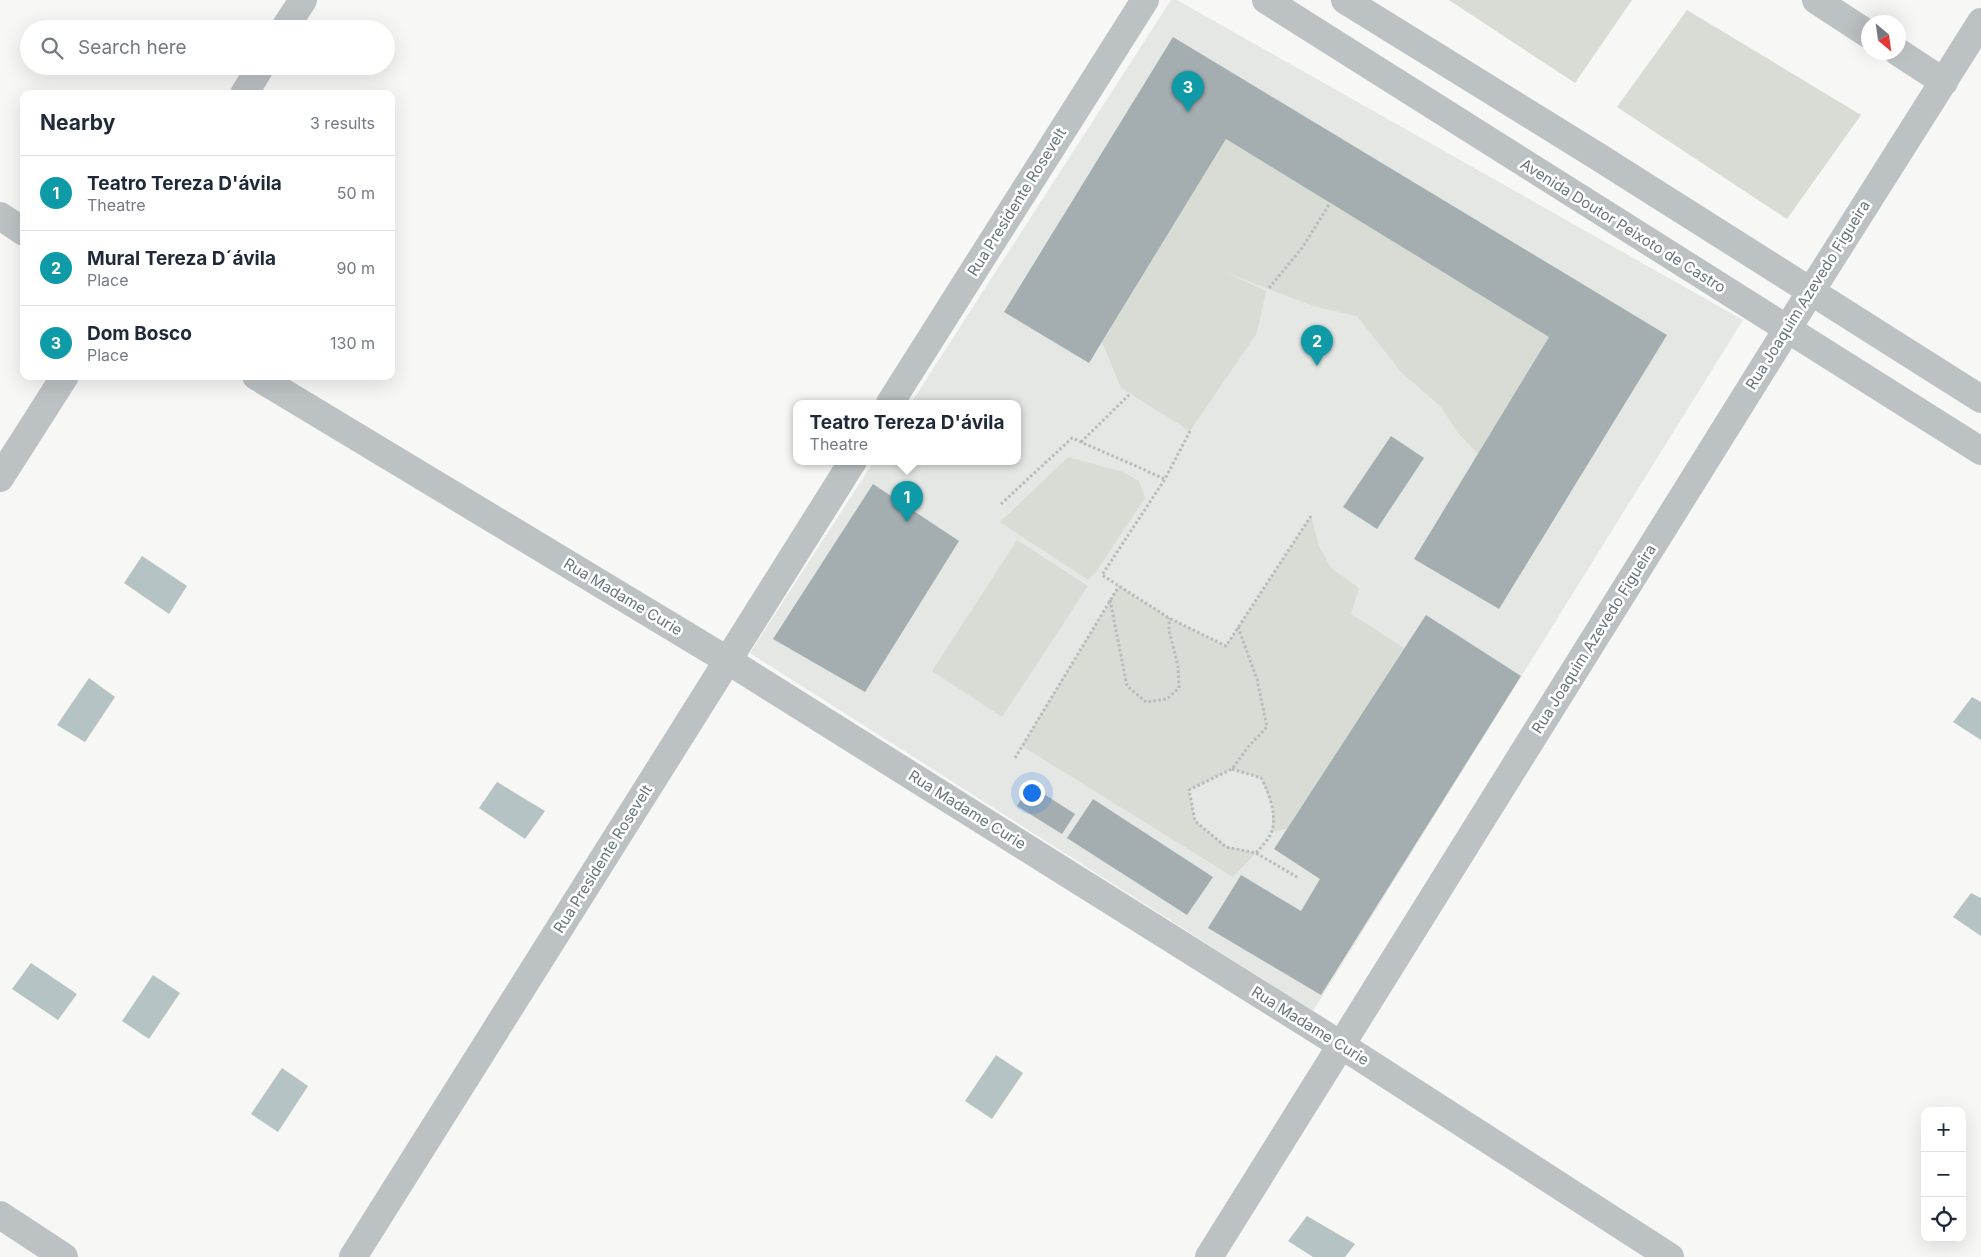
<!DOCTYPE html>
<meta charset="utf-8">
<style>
body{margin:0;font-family:Inter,sans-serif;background:#f6f6f7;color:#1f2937}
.controls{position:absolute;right:15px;bottom:15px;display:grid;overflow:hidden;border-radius:10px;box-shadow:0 5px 20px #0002}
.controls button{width:45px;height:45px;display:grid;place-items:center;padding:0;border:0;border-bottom:1px solid #e0e1e3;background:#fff;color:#1f2937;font:25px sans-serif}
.compass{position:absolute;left:1861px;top:15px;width:45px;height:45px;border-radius:50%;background:#fff;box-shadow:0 5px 20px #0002;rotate:151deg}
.you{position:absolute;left:1031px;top:792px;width:18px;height:18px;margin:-12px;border:4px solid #fff;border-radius:50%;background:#1a73e8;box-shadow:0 0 0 8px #1a73e833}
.badge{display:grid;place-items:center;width:32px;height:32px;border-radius:50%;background:#0b8043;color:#fff;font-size:16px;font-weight:700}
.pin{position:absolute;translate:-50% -41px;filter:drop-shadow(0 1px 2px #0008)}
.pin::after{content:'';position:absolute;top:26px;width:18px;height:15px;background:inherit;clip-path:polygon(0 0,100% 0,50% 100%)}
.popup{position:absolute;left:793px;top:400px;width:228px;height:65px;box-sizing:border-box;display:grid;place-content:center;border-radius:10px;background:#fff;filter:drop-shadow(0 1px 4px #0005);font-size:16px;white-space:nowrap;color:#747a83}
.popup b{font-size:19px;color:#1f2937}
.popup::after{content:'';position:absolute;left:50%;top:100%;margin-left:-10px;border:10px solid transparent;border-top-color:#fff}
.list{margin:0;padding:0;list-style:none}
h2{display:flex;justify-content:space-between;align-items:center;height:65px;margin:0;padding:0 20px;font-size:21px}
h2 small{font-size:16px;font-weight:400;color:#747a83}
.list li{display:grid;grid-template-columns:32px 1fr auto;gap:15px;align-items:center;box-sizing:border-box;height:75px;padding:0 20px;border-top:1px solid #e0e1e3}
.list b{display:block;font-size:19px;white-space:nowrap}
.list p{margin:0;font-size:16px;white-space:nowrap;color:#747a83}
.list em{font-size:16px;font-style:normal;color:#747a83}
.icon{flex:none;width:28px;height:28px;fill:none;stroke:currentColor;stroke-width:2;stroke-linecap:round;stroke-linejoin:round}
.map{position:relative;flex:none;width:1981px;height:1257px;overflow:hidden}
.search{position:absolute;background:#fff;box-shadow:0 5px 20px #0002;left:20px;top:20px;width:375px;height:55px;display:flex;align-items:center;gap:12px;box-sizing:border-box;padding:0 18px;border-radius:28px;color:#747a83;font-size:19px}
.panel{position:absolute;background:#fff;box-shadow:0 5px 20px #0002;left:20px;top:90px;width:375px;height:290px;border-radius:10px}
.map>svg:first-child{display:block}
.built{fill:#e5e7e5}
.green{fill:#d8dcd4}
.water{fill:#b5c3c5}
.building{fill:#a4aeb1}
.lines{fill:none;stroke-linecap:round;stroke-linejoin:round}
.path{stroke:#b7bbbd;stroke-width:3;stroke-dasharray:2.5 2.5;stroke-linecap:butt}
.minor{stroke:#bcc2c4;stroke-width:28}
.labels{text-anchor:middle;stroke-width:5;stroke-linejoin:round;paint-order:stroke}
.street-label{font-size:15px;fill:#65767d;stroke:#fff}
</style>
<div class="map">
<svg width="1981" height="1257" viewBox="0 0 1981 1257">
<rect width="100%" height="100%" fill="#f7f7f5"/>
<path class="built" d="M1171 0H1177L1743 320 1313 1011 750 653 874 461H1017V403H911Z"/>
<path class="green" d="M1449 0H1632L1575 83Z
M1687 10 1861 115 1787 219 1617 107Z
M1226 139 1549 337 1478 454 1458 433 1441 407 1401 372 1357 316 1313 306 1225 272 1266 291 1257 333 1190 431 1121 388 1102 342Z
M1068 457 1123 472 1139 481 1145 498 1096 572 1088 580 1000 522Z
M1311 516 1319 546 1331 568 1359 588 1351 614 1404 648 1287 829 1272 832V807L1261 778 1232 769 1189 790 1195 821 1226 846 1256 853 1233 877 1022 746 1119 586 1169 618 1226 646Z
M1017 540 1088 586 1002 717 932 671Z"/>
<path class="water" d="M142 556 187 586 169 614 124 583Z
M89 678 115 697 85 742 57 725Z
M1972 697 1981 702V740L1953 722Z
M497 782 545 811 525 839 479 808Z
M1971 893 1981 898V936L1953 917Z
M31 963 77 994 58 1020 12 989Z
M153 975 180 993 149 1039 122 1021Z
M996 1055 1023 1073 992 1119 965 1101Z
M282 1068 308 1086 278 1132 251 1114Z
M1307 1216 1355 1244 1345 1257H1313L1288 1241Z"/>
<path class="building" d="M1173 37 1667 335 1499 609 1414 559 1549 337 1226 139 1089 363 1004 312Z
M1391 436 1424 458 1377 529 1343 507Z
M873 484 959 541 865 692 773 639Z
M1426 615 1521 676 1321 995 1208 928 1241 875 1301 911 1320 879 1274 849Z
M1030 785 1075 814 1062 834 1017 806Z
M1093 799 1213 877 1187 915 1067 838Z"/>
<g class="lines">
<path class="path" d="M1269 288 1302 248 1330 203
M1190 431 1165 479 1102 575 1169 618 1226 646 1311 516
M1081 442 1130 394
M1001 504 1072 438 1165 479
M1110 600 1127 686 1146 702 1167 699 1179 688 1178 666 1169 631V618
M1238 627 1257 679 1267 727 1248 747 1232 769 1189 790 1195 821 1226 847 1256 853 1297 877
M1015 758 1119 586
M1232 769 1261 778C1269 792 1278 817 1271 833 1268 840 1261 847 1256 853"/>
<path class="minor" d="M1266 0 1981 451
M1345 0 1597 156 1981 399
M1816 0 1868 34
M284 29 303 0
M1898 52 1944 82
M244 94 261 66
M0 216 24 232
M256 376 727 660 1341 1045 1670 1257
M890 403 1145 0
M0 478 65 376
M0 1215 64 1257
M353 1257 853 461
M1209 1257 1811 291 1981 22"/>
</g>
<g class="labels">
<g class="street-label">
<text transform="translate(1017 202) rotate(-58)" y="5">Rua Presidente Rosevelt</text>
<text transform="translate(1623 226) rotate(32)" y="5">Avenida Doutor Peixoto de Castro</text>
<text transform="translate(1808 295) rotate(-58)" y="5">Rua Joaquim Azevedo Figueira</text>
<text transform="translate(623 597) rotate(31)" y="5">Rua Madame Curie</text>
<text transform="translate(1594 639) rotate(-58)" y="5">Rua Joaquim Azevedo Figueira</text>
<text transform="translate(967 810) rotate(32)" y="5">Rua Madame Curie</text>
<text transform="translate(603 859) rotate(-58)" y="5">Rua Presidente Rosevelt</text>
<text transform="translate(1310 1026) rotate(32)" y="5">Rua Madame Curie</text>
</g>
</g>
</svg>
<div class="controls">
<button>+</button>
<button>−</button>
<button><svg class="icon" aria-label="locate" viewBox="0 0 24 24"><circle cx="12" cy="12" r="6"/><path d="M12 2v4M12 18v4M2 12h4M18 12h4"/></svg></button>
</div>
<svg class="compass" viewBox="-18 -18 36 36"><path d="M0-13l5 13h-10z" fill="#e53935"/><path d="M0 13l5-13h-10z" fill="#747a83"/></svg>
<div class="you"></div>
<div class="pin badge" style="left:907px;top:522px;background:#0f9aa8">1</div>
<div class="popup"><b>Teatro Tereza D'ávila</b>Theatre</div>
<div class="pin badge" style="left:1317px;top:366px;background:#0f9aa8">2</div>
<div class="pin badge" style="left:1188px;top:112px;background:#0f9aa8">3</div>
<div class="search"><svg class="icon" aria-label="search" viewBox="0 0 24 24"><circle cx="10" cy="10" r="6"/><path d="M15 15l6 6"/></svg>Search here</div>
<section class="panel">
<h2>Nearby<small>3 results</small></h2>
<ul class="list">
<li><span class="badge" style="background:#0f9aa8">1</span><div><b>Teatro Tereza D'ávila</b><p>Theatre</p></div><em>50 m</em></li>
<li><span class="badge" style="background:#0f9aa8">2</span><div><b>Mural Tereza D´ávila</b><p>Place</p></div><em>90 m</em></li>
<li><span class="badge" style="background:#0f9aa8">3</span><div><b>Dom Bosco</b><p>Place</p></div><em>130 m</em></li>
</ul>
</section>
</div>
